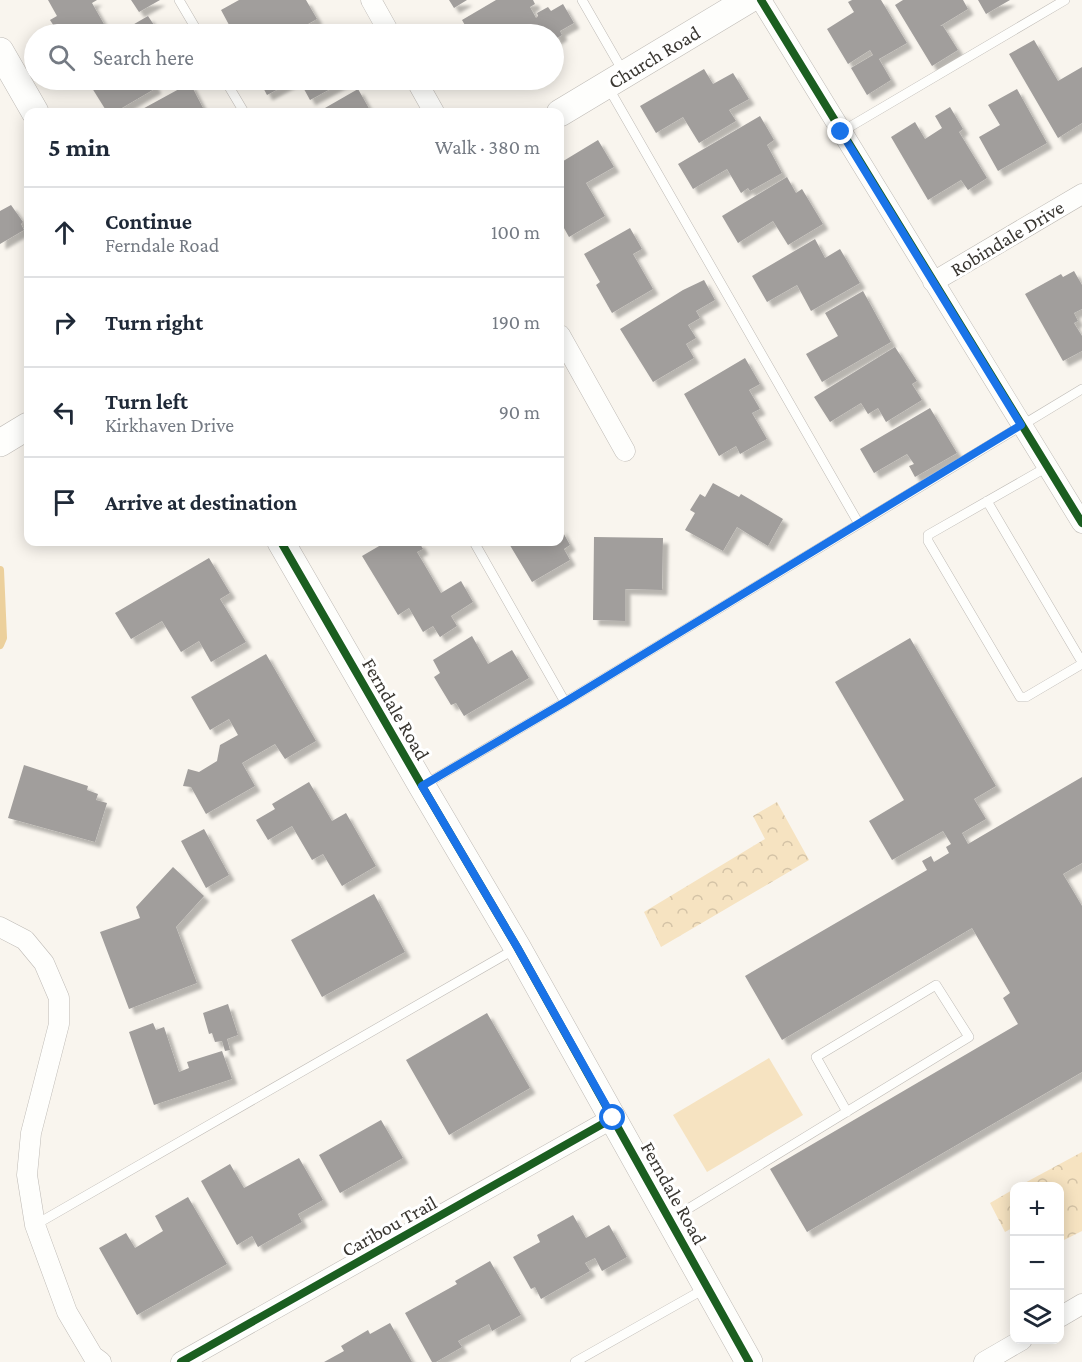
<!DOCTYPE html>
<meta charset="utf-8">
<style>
body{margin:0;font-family:"Crimson Pro",serif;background:#f2f2f3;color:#1f2937}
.controls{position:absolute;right:18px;bottom:18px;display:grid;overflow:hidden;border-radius:12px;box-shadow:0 3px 15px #0003}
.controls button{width:54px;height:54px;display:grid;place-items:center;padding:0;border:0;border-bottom:2px solid #e0e1e3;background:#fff;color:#1f2937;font:30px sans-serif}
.stop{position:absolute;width:18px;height:18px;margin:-14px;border:4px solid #1a73e8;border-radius:50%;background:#fff}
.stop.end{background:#1a73e8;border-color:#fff;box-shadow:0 2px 6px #0008}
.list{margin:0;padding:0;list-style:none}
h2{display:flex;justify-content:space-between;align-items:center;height:78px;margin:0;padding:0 24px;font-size:26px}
h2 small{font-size:20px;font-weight:400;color:#747a83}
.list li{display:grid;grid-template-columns:39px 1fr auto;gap:18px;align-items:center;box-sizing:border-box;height:90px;padding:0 24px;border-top:2px solid #e0e1e3}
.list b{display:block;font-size:22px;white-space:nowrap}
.list p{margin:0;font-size:20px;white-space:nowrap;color:#747a83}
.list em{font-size:20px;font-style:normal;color:#747a83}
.icon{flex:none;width:33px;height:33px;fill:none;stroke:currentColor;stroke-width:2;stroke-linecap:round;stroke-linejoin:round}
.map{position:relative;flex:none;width:1082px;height:1362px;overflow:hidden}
.search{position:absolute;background:#fff;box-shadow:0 3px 15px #0003;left:24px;top:24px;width:540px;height:66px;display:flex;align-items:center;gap:15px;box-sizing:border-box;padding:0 21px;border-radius:33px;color:#747a83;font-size:22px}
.panel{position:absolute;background:#fff;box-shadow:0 3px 15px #0003;left:24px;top:108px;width:540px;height:438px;border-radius:12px}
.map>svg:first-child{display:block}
.park{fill:url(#park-crowns)}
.pitch{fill:#f6e3c1}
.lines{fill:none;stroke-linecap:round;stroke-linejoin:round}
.stream{stroke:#ecd09c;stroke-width:8}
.building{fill:#a19e9c;filter:url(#shadow)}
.lane-casing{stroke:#bebab5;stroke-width:10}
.street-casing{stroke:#bebab5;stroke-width:21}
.secondary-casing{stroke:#bebab5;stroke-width:28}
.lane{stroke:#fefefc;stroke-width:9}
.street{stroke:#fefefc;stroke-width:20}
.secondary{stroke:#fefefc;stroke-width:27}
.cycleway-casing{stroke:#fff;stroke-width:11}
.cycleway{stroke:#1b5e20;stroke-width:8}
.route{stroke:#1a73e8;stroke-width:8}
.labels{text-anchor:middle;stroke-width:6;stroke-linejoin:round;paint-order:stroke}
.street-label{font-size:20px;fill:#393631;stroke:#fff}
</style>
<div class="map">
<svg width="1082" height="1362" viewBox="0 0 1082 1362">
<defs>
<pattern id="park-crowns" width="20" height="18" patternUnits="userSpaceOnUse" patternTransform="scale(1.5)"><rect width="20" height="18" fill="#f6e3c1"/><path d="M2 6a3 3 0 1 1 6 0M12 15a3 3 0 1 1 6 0" fill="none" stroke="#d4c3a6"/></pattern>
<filter id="shadow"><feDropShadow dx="5.5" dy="5.5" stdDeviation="1.5" flood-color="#0004"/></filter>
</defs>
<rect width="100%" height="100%" fill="#f9f5ee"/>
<path class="park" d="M777 802 809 860 661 947 644 912 765 839 753 816Z
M1082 1152V1231L1062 1241 1060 1237V1186H1019Z
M1014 1189V1227L1005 1232 990 1203Z"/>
<path class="pitch" d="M769 1058 803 1115 707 1172 673 1115Z"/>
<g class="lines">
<path class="stream" d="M0 570 3 638 0 645"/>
</g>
<path class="building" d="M48 0H97L92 3 105 26 91 34H59L50 20 57 16Z
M131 0H160L139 12Z
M239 0H306L317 19 290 34H251L250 31 244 34H234L221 10Z
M449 0H467L454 8Z
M496 0H533L535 4 530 7 536 18 538 16 537 13 548 7 551 11 563 4 574 23 560 31 562 35 554 40V34H470L462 20Z
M852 0H881L907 43 879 59 891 80 867 95 851 68 873 55 870 50 848 64 827 29 854 12 848 2Z
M903 0H963L968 9 940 26H943L958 50 932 66 895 5Z
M978 0H1010L986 14Z
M148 16 160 34H117Z
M1034 40 1058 81 1082 67V123L1058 138 1009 54Z
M704 69 713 84 733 73 749 99 729 110 736 121 699 143 683 117 656 133 640 106Z
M87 80H151L156 88 115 112H107Z
M259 80H295L267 95Z
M299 80H347L310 100Z
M190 83 203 108 195 112H137Z
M358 89 371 112H318Z
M1017 89 1047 143 998 171 979 137 1000 125 988 105Z
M950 107 963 129 959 132 987 178 968 190 961 180 928 200 891 137 915 122 925 139 942 128 935 116Z
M760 116 774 140 767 145 782 173 750 191 748 188 741 193 727 169 693 189 678 164Z
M598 140 614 167 586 183 605 216 569 237 560 221V163Z
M787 177 796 193 802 189 823 224 788 245 773 221 738 243 722 216Z
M11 205 23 222 21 224 24 230 0 244V211Z
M630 228 642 249 633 254 653 289 612 313 596 285 600 282 584 254Z
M815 239 825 258 840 249 860 283 811 311 797 285 767 302 752 276Z
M1074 271 1082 285V309L1074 313 1078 321 1074 323 1082 336V351L1063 361 1025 294 1061 274 1063 277Z
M704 280 715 300 696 311 700 318 688 325 696 338 686 344 694 358 653 382 620 329 683 290Z
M863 291 891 342 822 382 806 354 838 336 825 313Z
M895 347 917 381 912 384 922 400 886 422 878 408 868 414 861 403 830 422 814 397Z
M745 358 760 384 749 390 760 409 752 413 767 439 740 454 736 446 719 456 684 394Z
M930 408 957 453 915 477 909 466 914 464 907 454 874 473 860 449Z
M713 483 739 497 741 494 783 519 768 546 737 527 723 551 685 530 695 513 690 510 700 494 705 497Z
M560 527 570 545 564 549 570 560 532 582 508 542H560Z
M594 537 663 538 662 590 625 589V621L593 620Z
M386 542H419L423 549 417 552 441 593 461 581 473 602 451 616 457 626 440 637 433 626 423 632 409 608 398 615 362 556Z
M209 558 230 593 220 599 246 642 211 662 199 641 181 652 162 621 131 639 115 613Z
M472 636 488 664 512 650 529 678 464 716 456 703 451 705 434 677 440 673 433 660Z
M910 638 996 786 974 799 986 819 962 833 968 844 1082 777V863L1063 874 1082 906V1072L807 1232 770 1169 1018 1024 1003 998 1010 993 972 928 782 1040 745 976 927 870 922 861 931 856 934 862 949 853 946 847 951 844 943 831 892 860 869 821 904 800 835 682Z
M266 654 316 741 285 759 275 744 242 763 255 786 206 814 191 787 183 786 188 769 199 772 217 761 220 745 238 735 229 719 210 730 191 697Z
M24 765 88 786 87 790 98 794 96 800 107 803 95 842 8 818Z
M309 782 332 821 346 813 376 866 342 886 323 854 312 860 292 826 268 840 256 820 275 809 272 804Z
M204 829 229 875 206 888 181 841Z
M173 867 204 896 176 927 197 983 129 1009 100 932 140 918 136 907Z
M374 894 405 952 322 997 291 940Z
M228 1004 238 1035 227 1039 230 1050 225 1051 222 1041 215 1042 212 1033 209 1034 203 1013Z
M487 1013 530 1088 449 1135 406 1060Z
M153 1023 156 1030 164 1027 179 1072 189 1068 187 1062 222 1051 232 1079 154 1105 129 1032Z
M381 1120 403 1158 340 1193 319 1155Z
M299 1158 323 1200 298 1214 302 1222 258 1247 252 1236 237 1245 201 1181 230 1164 244 1188Z
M188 1197 227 1264 137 1315 99 1248 126 1233 135 1248 163 1231 155 1216Z
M573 1215 586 1238 609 1225 627 1257 602 1271 595 1258 585 1263 590 1271 541 1299 535 1287 531 1289 513 1257 540 1242 537 1235Z
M490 1261 521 1315 492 1331 489 1324 458 1341 462 1347 436 1362H432L405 1313 457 1284 455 1281Z
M390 1323 412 1362H324L344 1351 341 1346 368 1330 370 1334Z"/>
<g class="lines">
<defs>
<path id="lane" d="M179 0 199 34
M582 0 624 73
M225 80 244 112
M608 87 859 524
M841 132 1065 0
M1047 467 928 535V541L1020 697H1026L1082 664
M987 501 1082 662
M474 542 565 702
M424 785 565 702 1082 389
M673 1218 969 1037 936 985 816 1057 847 1112
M35 1225 515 949
M575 1362 706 1288"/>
<path id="street" d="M371 0 390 34
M761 0 1082 523
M416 80 434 112
M933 282 1082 194
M560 335 625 451
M0 927 25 940 44 963 59 998V1024L31 1133 27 1175 35 1225 67 1312 93 1356 101 1362
M1060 1317 1082 1304
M181 1362 613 1118
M984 1362 1022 1340"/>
<path id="secondary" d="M0 51 35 112
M560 113 748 0
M0 443 28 426
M281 542 422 786 517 947 749 1362"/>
</defs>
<use href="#lane" class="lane-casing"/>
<use href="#street" class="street-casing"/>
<use href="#secondary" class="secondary-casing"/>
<use href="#lane" class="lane"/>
<use href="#street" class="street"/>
<use href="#secondary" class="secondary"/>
<defs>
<path id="cycleway" d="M761 0 1082 523
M281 542 422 786 517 947 749 1362
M181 1362 613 1118"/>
</defs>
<use href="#cycleway" class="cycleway-casing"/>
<use href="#cycleway" class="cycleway"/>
</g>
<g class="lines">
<path class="route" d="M613 1118 517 947 422 786 565 702 1021 425 841 132"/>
</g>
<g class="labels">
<g class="street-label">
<text transform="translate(654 57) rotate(-31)" y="7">Church Road</text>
<text transform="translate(1007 238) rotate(-31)" y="7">Robindale Drive</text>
<text transform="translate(396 709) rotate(60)" y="7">Ferndale Road</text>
<text transform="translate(674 1193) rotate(61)" y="7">Ferndale Road</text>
<text transform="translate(389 1226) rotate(-29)" y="7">Caribou Trail</text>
</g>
</g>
</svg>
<div class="controls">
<button>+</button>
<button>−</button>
<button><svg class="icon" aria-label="layers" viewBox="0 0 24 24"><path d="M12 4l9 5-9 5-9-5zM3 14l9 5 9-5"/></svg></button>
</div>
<div class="stop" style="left:613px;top:1118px"></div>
<div class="stop end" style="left:841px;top:132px"></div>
<div class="search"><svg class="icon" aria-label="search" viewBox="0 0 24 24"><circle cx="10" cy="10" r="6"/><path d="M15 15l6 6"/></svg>Search here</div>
<section class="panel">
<h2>5 min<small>Walk · 380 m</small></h2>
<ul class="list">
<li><svg class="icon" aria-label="ahead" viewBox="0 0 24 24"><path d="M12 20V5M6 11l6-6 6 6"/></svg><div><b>Continue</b><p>Ferndale Road</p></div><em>100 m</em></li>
<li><svg class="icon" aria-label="right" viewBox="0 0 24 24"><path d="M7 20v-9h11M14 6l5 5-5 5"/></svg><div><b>Turn right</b></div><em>190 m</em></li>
<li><svg class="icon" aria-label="left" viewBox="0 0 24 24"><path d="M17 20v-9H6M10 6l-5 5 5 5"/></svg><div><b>Turn left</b><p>Kirkhaven Drive</p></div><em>90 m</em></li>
<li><svg class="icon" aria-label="arrive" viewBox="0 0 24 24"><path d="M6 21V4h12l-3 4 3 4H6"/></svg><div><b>Arrive at destination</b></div></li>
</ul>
</section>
</div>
